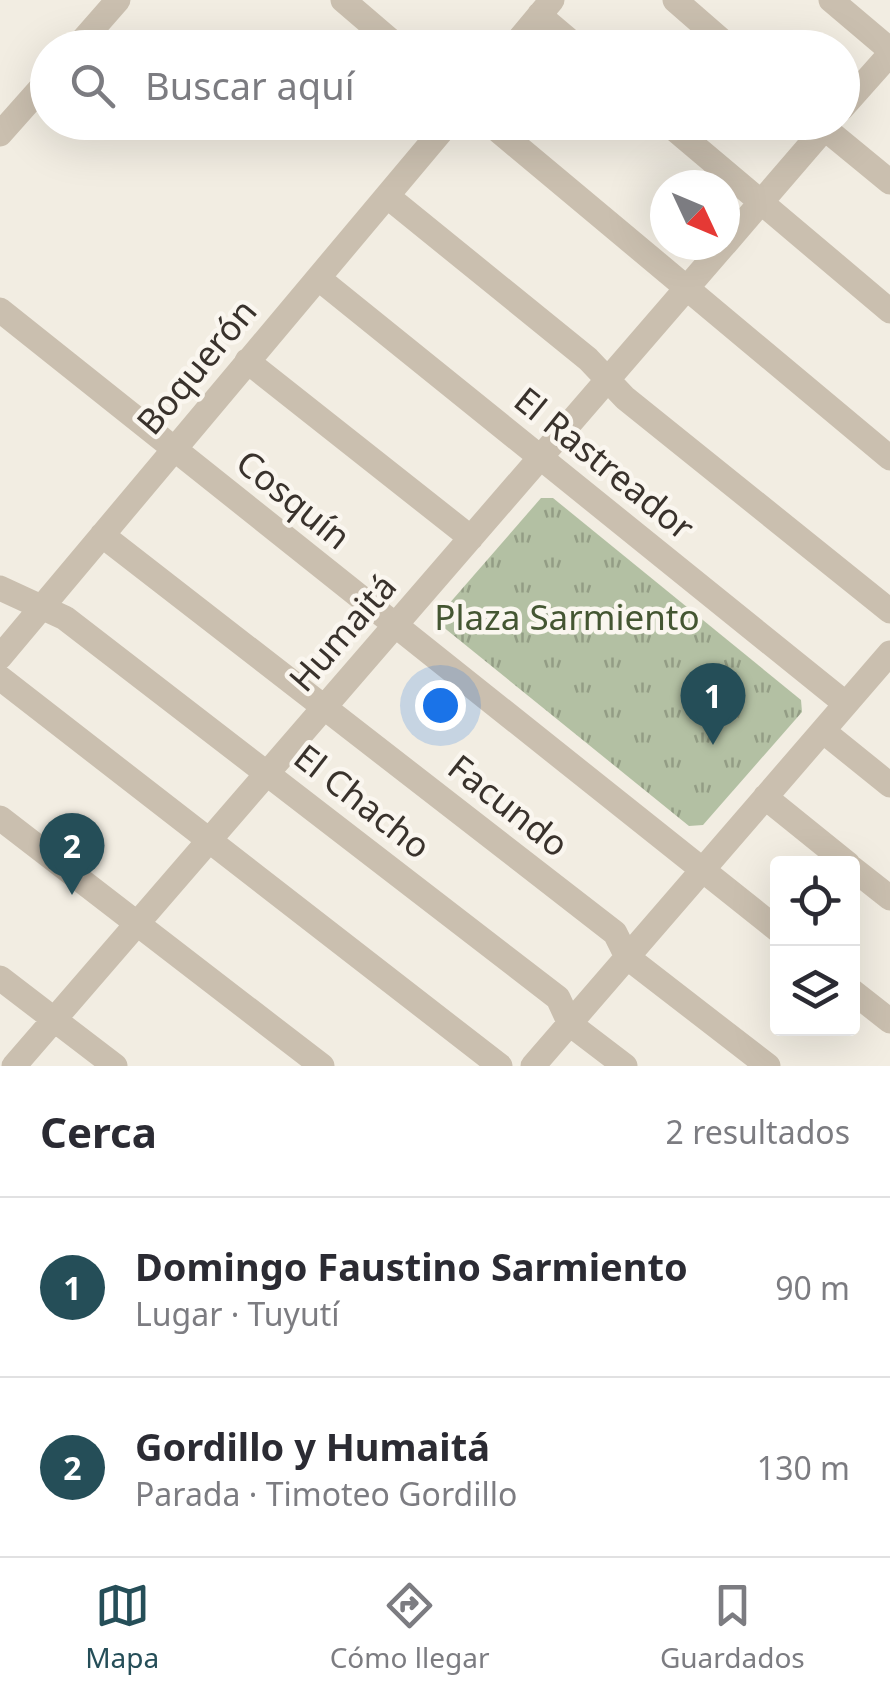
<!DOCTYPE html>
<html lang="es">
<meta charset="utf-8">
<style>
body{margin:0;font-family:"Noto Sans",sans-serif;background:#f2f2f3;color:#2b2b33}
.controls{position:absolute;right:30px;bottom:30px;display:grid;overflow:hidden;border-radius:10px;box-shadow:0 10px 40px #0002}
.controls button{width:90px;height:90px;display:grid;place-items:center;padding:0;border:0;border-bottom:2px solid #e1e1e2;background:#fff;color:#2b2b33;font:50px sans-serif}
.compass{position:absolute;left:650px;top:170px;width:90px;height:90px;border-radius:50%;background:#fff;box-shadow:0 10px 40px #0002;rotate:134deg}
.you{position:absolute;left:440px;top:705px;width:35px;height:35px;margin:-25px;border:8px solid #fff;border-radius:50%;background:#1a73e8;box-shadow:0 0 0 15px #1a73e833}
.badge{display:grid;place-items:center;width:65px;height:65px;border-radius:50%;background:#254e58;color:#fff;font-size:32px;font-weight:700}
.pin{position:absolute;translate:-50% -82px;filter:drop-shadow(0 2px 5px #0008)}
.pin::after{content:'';position:absolute;top:52px;width:35px;height:30px;background:inherit;clip-path:polygon(0 0,100% 0,50% 100%)}
.list{margin:0;padding:0;list-style:none}
h2{display:flex;justify-content:space-between;align-items:center;height:130px;margin:0;padding:0 40px;font-size:42px}
h2 small{font-size:32px;font-weight:400;color:#7c7c81}
.list li{display:grid;grid-template-columns:65px 1fr auto;gap:30px;align-items:center;box-sizing:border-box;height:180px;padding:0 40px;border-top:2px solid #e1e1e2}
.list b{display:block;font-size:38px;white-space:nowrap}
.list p{margin:0;font-size:32px;white-space:nowrap;color:#7c7c81}
.list em{font-size:32px;font-style:normal;color:#7c7c81}
.icon{flex:none;width:55px;height:55px;fill:none;stroke:currentColor;stroke-width:2;stroke-linecap:round;stroke-linejoin:round}
.map{position:relative;flex:none;width:890px;height:1066px;overflow:hidden}
.search{position:absolute;background:#fff;box-shadow:0 10px 40px #0002;left:30px;right:30px;top:30px;height:110px;display:flex;align-items:center;gap:25px;box-sizing:border-box;padding:0 35px;border-radius:55px;color:#7c7c81;font-size:38px}
.sheet{height:490px;background:#fff}
nav{display:flex;justify-content:space-around;align-items:center;box-sizing:border-box;height:140px;border-top:2px solid #e1e1e2;background:#fff;font-size:28px;color:#7c7c81}
nav a{display:grid;justify-items:center;gap:5px}
nav .on{color:#254e58}
.map>svg:first-child{display:block}
.grass{fill:url(#grass-tufts)}
.lines{fill:none;stroke-linecap:round;stroke-linejoin:round}
.minor{stroke:#cabfaf;stroke-width:25}
.labels{text-anchor:middle;stroke-width:9;stroke-linejoin:round;paint-order:stroke}
.street-label{font-size:35px;fill:#39322c;stroke:#faf6ef}
.park-label{font-size:35px;fill:#445632;stroke:#faf6ef}
</style>
<div class="map">
<svg width="890" height="1066" viewBox="0 0 890 1066">
<defs>
<pattern id="grass-tufts" width="24" height="20" patternUnits="userSpaceOnUse" patternTransform="scale(2.5)"><rect width="24" height="20" fill="#b3c0a3"/><path d="M3 7l-1-3M5 7V3M7 7l1-3M15 17l-1-3M17 17v-4M19 17l1-3" fill="none" stroke="#939d85"/></pattern>
</defs>
<rect width="100%" height="100%" fill="#f2ede2"/>
<path class="grass" d="M541 498H553L801 700 802 712 703 825 689 826 442 626 441 613Z"/>
<g class="lines">
<path class="minor" d="M343 0 399 48
M675 0 730 48
M831 0 890 50
M539 15 578 48
M76 48 118 0
M512 48 552 0
M842 108 890 54
M488 122 890 458
M666 122 890 311
M817 122 890 182
M0 134 48 80
M387 196 588 359 625 398 890 611
M725 244 830 122
M318 278 846 704
M0 310 778 930
M247 361 471 538
M102 535 615 933 627 957 768 1066
M0 588 65 618 558 998 570 1024 625 1066
M0 657 449 122
M0 678 500 1066
M823 731 890 785
M765 797 848 864
M0 818 322 1066
M852 868 890 898
M0 978 115 1066
M852 991 890 1021
M14 1066 724 245
M533 1066 890 653"/>
</g>
<g class="labels">
<g class="street-label">
<text transform="translate(197 367) rotate(-50)" y="12">Boquerón</text>
<text transform="translate(604 464) rotate(39)" y="12">El Rastreador</text>
<text transform="translate(293 500) rotate(39)" y="12">Cosquín</text>
<text transform="translate(343 633) rotate(-49)" y="12">Humaitá</text>
<text transform="translate(362 802) rotate(38)" y="12">El Chacho</text>
<text transform="translate(508 806) rotate(38)" y="12">Facundo</text>
</g>
<g class="park-label">
<text x="567" y="630">Plaza Sarmiento</text>
</g>
</g>
</svg>
<div class="controls">
<button><svg class="icon" aria-label="locate" viewBox="0 0 24 24"><circle cx="12" cy="12" r="6"/><path d="M12 2v4M12 18v4M2 12h4M18 12h4"/></svg></button>
<button><svg class="icon" aria-label="layers" viewBox="0 0 24 24"><path d="M12 4l9 5-9 5-9-5zM3 14l9 5 9-5"/></svg></button>
</div>
<svg class="compass" viewBox="-18 -18 36 36"><path d="M0-13l5 13h-10z" fill="#e53935"/><path d="M0 13l5-13h-10z" fill="#7c7c81"/></svg>
<div class="you"></div>
<div class="pin badge" style="left:713px;top:745px">1</div>
<div class="pin badge" style="left:72px;top:895px">2</div>
<div class="search"><svg class="icon" aria-label="search" viewBox="0 0 24 24"><circle cx="10" cy="10" r="6"/><path d="M15 15l6 6"/></svg>Buscar aquí</div>
</div>
<section class="sheet">
<h2>Cerca<small>2 resultados</small></h2>
<ul class="list">
<li><span class="badge">1</span><div><b>Domingo Faustino Sarmiento</b><p>Lugar · Tuyutí</p></div><em>90 m</em></li>
<li><span class="badge">2</span><div><b>Gordillo y Humaitá</b><p>Parada · Timoteo Gordillo</p></div><em>130 m</em></li>
</ul>
</section>
<nav>
<a class="on"><svg class="icon" aria-label="map" viewBox="0 0 24 24"><path d="M3 6l6-2 6 2 6-2v14l-6 2-6-2-6 2zM9 4v14M15 6v14"/></svg>Mapa</a>
<a><svg class="icon" aria-label="directions" viewBox="0 0 24 24"><path d="M12 3l9 9-9 9-9-9zM9 14v-3h6M13 9l2 2-2 2"/></svg>Cómo llegar</a>
<a><svg class="icon" aria-label="saved" viewBox="0 0 24 24"><path d="M7 4h10v16l-5-4-5 4z"/></svg>Guardados</a>
</nav>
